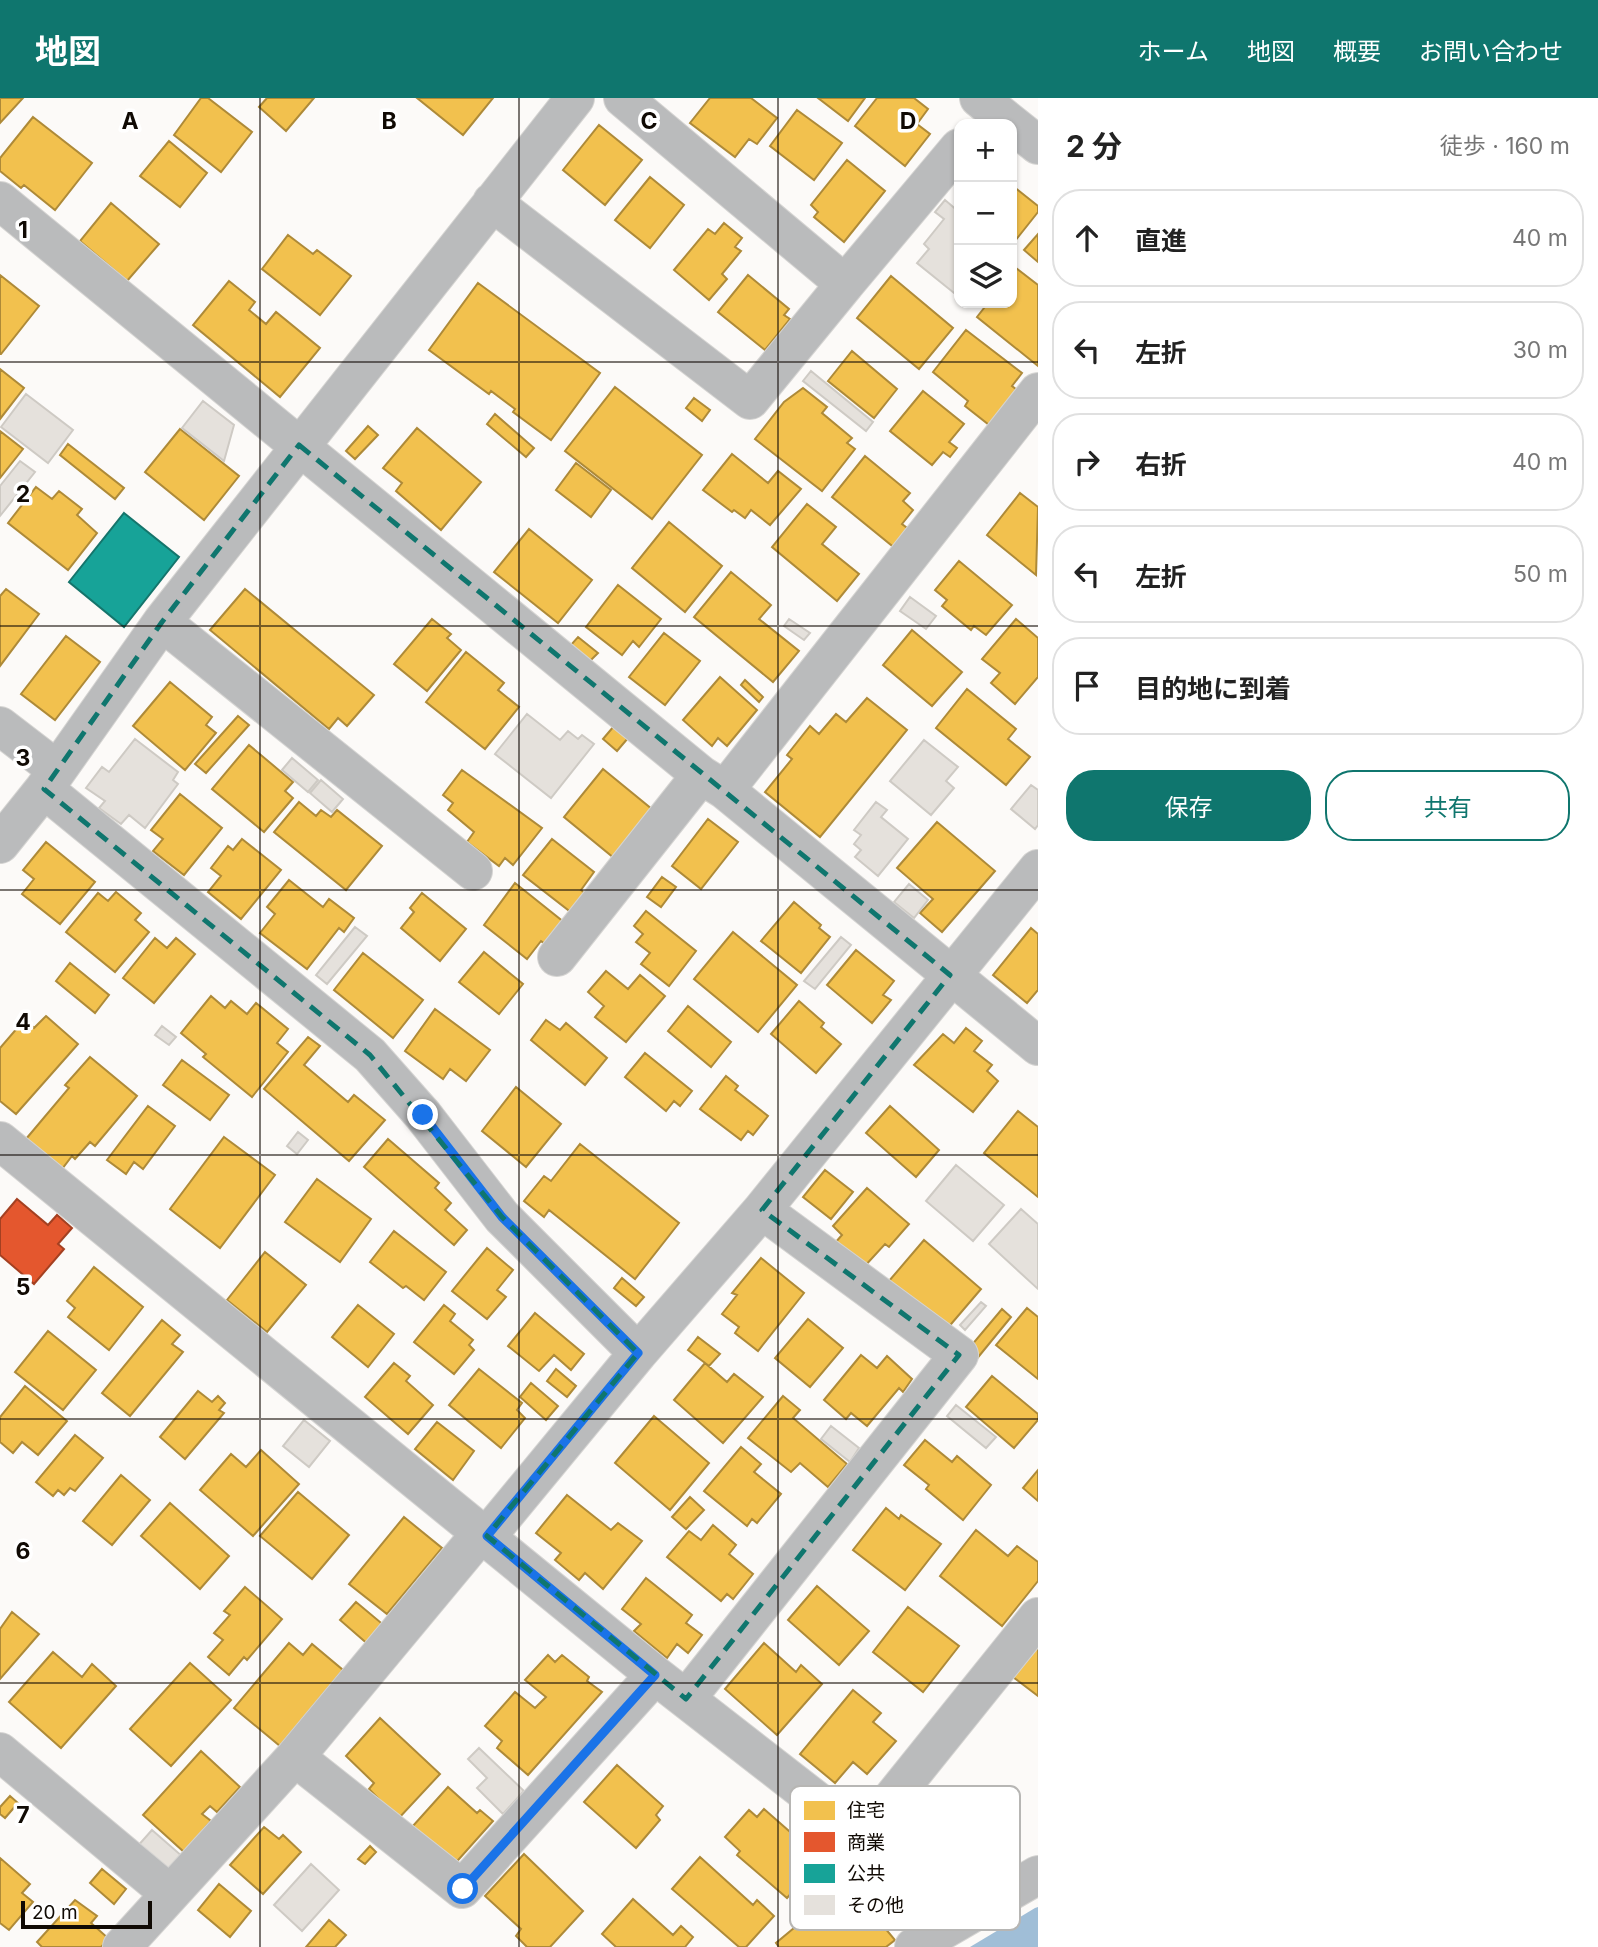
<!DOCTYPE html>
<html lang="ja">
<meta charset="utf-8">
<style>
body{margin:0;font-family:Inter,"Noto Sans JP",sans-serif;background:#f6f6f6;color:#222}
.controls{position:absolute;right:21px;top:21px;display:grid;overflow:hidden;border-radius:14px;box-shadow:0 2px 5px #0004}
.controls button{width:63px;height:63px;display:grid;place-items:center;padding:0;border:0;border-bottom:2px solid #e0e0e0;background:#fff;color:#222;font:35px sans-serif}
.scale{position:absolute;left:21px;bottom:18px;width:131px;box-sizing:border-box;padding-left:7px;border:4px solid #100a04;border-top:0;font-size:19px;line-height:24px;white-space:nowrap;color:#100a04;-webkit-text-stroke:5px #fff;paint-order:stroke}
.stop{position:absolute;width:21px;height:21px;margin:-16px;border:5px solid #1a73e8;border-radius:50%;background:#fff}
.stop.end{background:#1a73e8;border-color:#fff;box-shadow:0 2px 7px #0008}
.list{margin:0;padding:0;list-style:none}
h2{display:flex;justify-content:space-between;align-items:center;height:91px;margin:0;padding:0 28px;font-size:30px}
h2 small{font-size:23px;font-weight:400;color:#767676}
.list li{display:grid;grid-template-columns:46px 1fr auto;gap:21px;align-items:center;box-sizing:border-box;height:98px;margin:0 14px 14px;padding:0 14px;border:2px solid #e0e0e0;border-radius:28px}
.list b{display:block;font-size:26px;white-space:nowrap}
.list em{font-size:23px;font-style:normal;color:#767676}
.actions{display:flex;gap:14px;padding:21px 28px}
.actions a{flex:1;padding:16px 0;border:2px solid #0f766e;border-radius:28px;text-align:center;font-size:24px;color:#0f766e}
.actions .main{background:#0f766e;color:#fff}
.icon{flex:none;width:38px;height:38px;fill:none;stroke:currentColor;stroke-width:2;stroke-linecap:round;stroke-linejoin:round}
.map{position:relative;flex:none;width:1038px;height:1849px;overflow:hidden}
header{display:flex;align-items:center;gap:42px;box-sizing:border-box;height:98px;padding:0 35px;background:#0f766e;color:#fff}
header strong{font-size:33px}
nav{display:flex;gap:38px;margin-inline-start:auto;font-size:24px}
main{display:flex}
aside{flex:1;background:#fff}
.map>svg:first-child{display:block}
.water{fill:#a0bed7}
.homes{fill:#f2c14e;stroke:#ae8a38;stroke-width:2}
.shops{fill:#e4572e;stroke:#a44021;stroke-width:2}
.public{fill:#17a398;stroke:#15756c;stroke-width:2}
.building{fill:#e5e1dc;stroke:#cecac4;stroke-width:2}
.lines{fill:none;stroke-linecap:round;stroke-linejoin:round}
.minor-casing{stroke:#d5d4d2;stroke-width:40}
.minor{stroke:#babbbc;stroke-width:38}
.route{stroke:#1a73e8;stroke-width:9}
.marked{fill:none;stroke:#0f766e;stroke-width:5;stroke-dasharray:14 9;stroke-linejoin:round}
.grid{fill:none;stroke:#100a04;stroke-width:2;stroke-opacity:0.55}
.key{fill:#fff;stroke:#b7b6b4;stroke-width:2}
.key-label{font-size:19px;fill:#100a04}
.grid-label{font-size:23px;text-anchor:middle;font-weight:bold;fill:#100a04;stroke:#fff;stroke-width:7;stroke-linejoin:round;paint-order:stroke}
</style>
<header>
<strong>地図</strong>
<nav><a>ホーム</a><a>地図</a><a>概要</a><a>お問い合わせ</a></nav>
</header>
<main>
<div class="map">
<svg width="1038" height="1849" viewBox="0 0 1038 1849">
<rect width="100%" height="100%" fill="#fcfaf8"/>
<path class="water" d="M1038 1809V1849H970L1035 1810Z"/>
<path class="homes" d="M0 0H23L0 25Z
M201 0H208L252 34 221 74 174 37Z
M267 0H314L286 33 259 9Z
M417 0H493L463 37Z
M710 0H751L777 20 757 46 749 41 735 59 690 25Z
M818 0H865L848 23Z
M877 0H914L928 11 917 26 930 36 905 68 855 28Z
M797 12 842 45 814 82 770 48Z
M33 19 92 65 55 112 24 87 21 90 0 73V60Z
M599 27 642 62 605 107 563 72Z
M169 43 207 75 180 109 140 78Z
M847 62 885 93 844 144 814 119 818 114 811 107Z
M650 79 684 107 650 150 615 122Z
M1014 89 1038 108V114L1015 143 1012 140V90Z
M111 105 159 146 127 183 80 143Z
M724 125 742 140 735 149 741 153 722 176 727 181 709 202 674 172 708 131 715 136Z
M1038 136V164L1024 152Z
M288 137 313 156 317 152 351 178 320 217 262 171Z
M1016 170 1038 187V268L977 219 988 205H1012V175Z
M0 177 39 208 1 256H0Z
M748 177 789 211 784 217 790 221 765 252 718 214Z
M891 178 953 230 919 271 857 220Z
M229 183 255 204 249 212 266 226 276 214 320 250 280 299 193 227Z
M478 185 600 275 551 342 513 314 515 311 491 293 489 296 429 252Z
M966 232 1022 275 1012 288 1021 295 993 330 965 308 968 303 933 274Z
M852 253 897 291 874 320 828 283Z
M0 271 24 290 0 321Z
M615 289 702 357 652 421 565 353Z
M803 290 827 309 822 315 852 340 847 345 855 351 822 393 755 341 784 304Z
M923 293 964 326 949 344 957 350 950 359 943 354 932 367 890 333Z
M694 300 710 312 702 323 686 310Z
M495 316 534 350 526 359 487 326Z
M368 328 378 337 355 361 346 353Z
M417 330 481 384 441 432 396 393 402 385 383 370Z
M180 331 239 378 204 422 145 374Z
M0 333 23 351 0 380Z
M68 346 124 390 115 401 60 357Z
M732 356 768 385 778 373 801 391 770 427 751 412 745 420 734 412 732 414 703 392Z
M865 358 910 395 903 403 913 412 902 426 911 433 896 451 832 399Z
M576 365 611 392 591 419 556 392Z
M36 389 52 401 59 393 82 411 77 417 97 435 68 472 8 425Z
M1020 395 1038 409 1036 477 987 437Z
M807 406 836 429 822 446 859 476 837 503 772 449Z
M669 424 722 468 685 514 632 470Z
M529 431 592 482 558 525 494 474Z
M959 463 1012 507 986 537 974 528 971 532 942 508 947 502 935 492Z
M731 474 771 507 759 521 799 553 773 584 694 519Z
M618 487 661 521 639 549 633 543 622 557 586 529Z
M6 491 39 516 0 568V498Z
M245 491 374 597 347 628 338 620 329 631 210 532Z
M432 521 451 536 447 540 461 552 427 593 394 566Z
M1016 521 1038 540V579L1015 606 991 585 1000 575 982 561Z
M912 532 962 574 932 608 883 567Z
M664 535 700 563 665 607 629 579Z
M66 538 100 564 55 622 21 596Z
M578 539 598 555 590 563 570 548Z
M466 554 504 585 498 592 519 609 485 651 426 604Z
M720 579 757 612 727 648 718 640 712 648 683 622Z
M745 582 763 599 759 604 741 587Z
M170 584 212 619 206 627 216 635 185 672 133 628Z
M967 591 1016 631 1008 641 1030 659 1006 687 936 630Z
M867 600 907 632 820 739 765 694 792 661 787 657 810 628 819 636 836 616 846 624Z
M238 618 249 627 206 675 195 666Z
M614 628 628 640 617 653 603 641Z
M249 647 293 684 285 693 293 700 264 734 212 691Z
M603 671 653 712 614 760 564 719Z
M462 672 542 730 513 767 505 760 499 768 467 744 474 734 448 712 453 705 443 697Z
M180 696 222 730 184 777 153 753 163 741 151 732Z
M299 704 316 718 321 712 331 719 337 712 382 748 346 792 274 734Z
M708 721 738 744 701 791 672 768Z
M937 724 995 773 942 834 920 815 933 801 897 770Z
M242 741 281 772 241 821 208 794 221 778 211 770 228 748 233 752Z
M552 741 594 774 581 792 587 797 572 815 523 777Z
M46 744 95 784 60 826 22 796 34 781 23 772Z
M662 779 676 789 661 809 647 799Z
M289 782 323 809 329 801 354 820 344 834 339 830 307 871 260 835 275 816 267 809Z
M515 785 565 825 548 848 541 843 527 861 484 827Z
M116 794 141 815 135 822 149 834 115 874 66 834 98 795 108 803Z
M422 795 466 831 440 863 401 830 414 814 410 810Z
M794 804 821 827 819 830 830 839 801 875 761 843Z
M646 813 696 853 669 888 641 866 650 855 636 844 643 836 634 828Z
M1031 830 1038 836V892L1027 905 993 877Z
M733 834 797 887 758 934 694 881Z
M155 840 167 850 176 840 195 856 154 905 123 880Z
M856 852 894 883 883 897 891 902 872 925 827 887Z
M484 854 523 886 499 916 459 884Z
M363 855 423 902 393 940 334 892Z
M70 865 109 897 95 915 56 883Z
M606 873 628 891 640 877 665 898 626 944 595 919 604 908 588 894Z
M211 898 225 910 231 903 247 916 256 905 288 931 277 945 288 954 252 999 203 959 206 956 181 935Z
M799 903 824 925 821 929 841 946 816 975 771 936Z
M688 908 731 944 711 969 668 933Z
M435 911 490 952 466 983 450 971 443 981 405 953Z
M46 918 78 946 16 1016 0 1003V950L25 921 34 930Z
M546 922 560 932 566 925 607 960 585 987 531 942Z
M966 930 982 943 974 953 992 967 987 973 998 983 973 1014 914 967 943 936 954 945Z
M308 939 320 948 304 967 348 1004 354 997 385 1022 349 1063 264 991Z
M645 955 692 993 680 1008 674 1003 666 1013 625 979Z
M90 959 137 998 95 1048 90 1044 75 1061 72 1058 62 1071 26 1041 69 990 65 987Z
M182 962 229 997 210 1022 163 987Z
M726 978 738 988 735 992 768 1018 753 1037 748 1033 741 1042 700 1011Z
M516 989 561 1026 526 1069 482 1033Z
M148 1008 175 1028 143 1071 134 1064 126 1076 107 1062Z
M890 1008 939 1052 916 1079 866 1035Z
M1018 1013 1038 1029V1099L984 1055Z
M224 1039 275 1077 220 1150 170 1111Z
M388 1041 439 1085 435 1090 451 1105 445 1112 467 1132 454 1147 364 1069Z
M580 1046 679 1125 635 1181 549 1112 544 1119 524 1103 544 1078 551 1083Z
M825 1072 853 1094 831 1121 803 1099Z
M317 1081 371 1121 340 1164 285 1124Z
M867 1090 909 1126 889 1149 885 1146 863 1170 835 1145 842 1137 833 1128Z
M394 1133 446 1174 424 1202 406 1188 403 1190 370 1164Z
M924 1142 981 1191 946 1232 889 1183Z
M487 1150 513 1172 497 1192 506 1199 487 1221 452 1193Z
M265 1154 306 1187 267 1234 227 1202Z
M761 1160 804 1195 758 1253 735 1235 739 1229 722 1216 737 1197 732 1195Z
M94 1169 143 1209 109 1252 68 1219 75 1210 67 1203Z
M622 1180 644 1199 636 1208 614 1190Z
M358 1207 394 1236 368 1269 332 1239Z
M444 1207 455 1216 450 1223 473 1242 469 1247 474 1252 454 1276 414 1244Z
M1027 1210 1038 1219V1281L996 1247Z
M1002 1211 1011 1219 975 1263 965 1255Z
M535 1215 584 1256 571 1272 554 1257 539 1273 508 1248Z
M808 1221 843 1250 810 1289 775 1260Z
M162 1222 180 1237 172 1246 183 1254 130 1318 102 1295Z
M48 1233 96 1272 63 1312 15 1274Z
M698 1239 720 1256 709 1268 688 1252Z
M861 1257 877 1270 887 1258 912 1281 903 1294 899 1290 867 1328 851 1315 846 1321 824 1302Z
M394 1265 410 1278 406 1283 433 1307 408 1336 365 1299Z
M705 1265 727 1284 734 1276 763 1299 723 1345 674 1302Z
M479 1271 522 1305 517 1312 525 1320 501 1350 449 1307Z
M556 1271 576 1288 567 1299 547 1283Z
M992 1278 1038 1316V1322L1014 1350 966 1309Z
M531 1285 558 1308 546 1322 520 1299Z
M25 1288 67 1323 38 1357 22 1344 13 1355 0 1344V1319Z
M198 1293 212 1304 218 1298 225 1305 219 1312 224 1315 185 1361 160 1339Z
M783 1298 800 1312 793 1320 847 1366 828 1389 800 1365 791 1374 748 1340Z
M654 1318 709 1365 670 1412 615 1365Z
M437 1324 474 1353 453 1382 415 1351Z
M75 1337 103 1360 75 1393 70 1390 64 1397 58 1392 53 1398 36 1384Z
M925 1342 952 1364 957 1358 991 1387 963 1422 926 1391 929 1387 904 1367Z
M741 1349 761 1366 754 1374 781 1396 757 1425 752 1421 747 1428 704 1393Z
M261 1352 299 1386 253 1438 200 1392 231 1356 246 1369Z
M1038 1372V1403L1023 1390Z
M121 1377 150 1402 112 1447 83 1423Z
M298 1394 349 1437 312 1481 260 1438Z
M567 1397 611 1432 618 1425 642 1443 603 1491 585 1475 579 1482 555 1462 561 1455 536 1435Z
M690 1399 704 1412 686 1431 672 1419Z
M170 1405 229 1458 200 1491 141 1438Z
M886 1410 899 1421 901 1417 941 1446 905 1492 853 1452Z
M404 1419 442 1450 387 1516 349 1486Z
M713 1427 736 1447 729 1456 753 1476 733 1501 727 1496 721 1503 667 1459 689 1433 701 1442Z
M976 1432 1008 1458 1017 1448 1038 1464V1483L1002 1528 940 1478Z
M646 1480 692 1517 686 1525 702 1537 688 1555 677 1546 667 1560 634 1533 641 1526 622 1511Z
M817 1488 869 1533 839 1567 788 1522Z
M245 1489 282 1521 247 1562 244 1559 229 1577 208 1559 223 1542 214 1535 230 1517 224 1513Z
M356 1504 386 1529 370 1548 340 1522Z
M908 1509 959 1548 923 1594 873 1554Z
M12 1514 39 1536 0 1581V1531Z
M289 1545 303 1557 312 1546 343 1572 280 1648 234 1610Z
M764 1545 796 1574 801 1567 822 1586 777 1637 725 1591Z
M1038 1547V1598L1013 1579Z
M53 1554 82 1579 92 1566 116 1588 61 1650 9 1604Z
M548 1557 555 1564 562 1557 589 1579 587 1583 602 1594 528 1677 497 1650 502 1643 485 1628 515 1594 535 1610 546 1599 525 1582Z
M190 1565 231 1602 171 1668 130 1631Z
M853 1592 881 1615 873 1624 896 1643 867 1676 853 1664 835 1685 800 1656Z
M380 1620 440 1676 398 1721 369 1691 374 1685 346 1658Z
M201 1653 240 1689 217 1714 210 1708 202 1716 211 1723 184 1754 143 1717Z
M617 1667 663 1708 656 1717 660 1722 636 1750 584 1704Z
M448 1689 477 1715 480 1712 493 1723 451 1770 412 1729Z
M10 1698 18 1705 5 1720 0 1716V1709Z
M764 1711 805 1747 813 1738 829 1752 787 1800 737 1757 740 1753 725 1739 749 1712 757 1719Z
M264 1729 279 1741 283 1737 301 1754 263 1796 230 1767Z
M370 1748 376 1754 365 1766 358 1761Z
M524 1756 583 1813 550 1849H527L516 1838 521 1831 485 1798Z
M700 1759 753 1807 757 1802 774 1818 746 1849H739L672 1791Z
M0 1760 30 1786 22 1795 33 1804 9 1832 0 1825Z
M846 1763 867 1787 859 1793 872 1809 869 1811 895 1842 886 1849H779L776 1845 812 1815 800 1802Z
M102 1771 126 1791 114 1806 90 1785Z
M219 1786 251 1813 230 1839 198 1812Z
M633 1801 673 1837 681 1828 693 1839 685 1849H616L602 1836Z
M75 1802 97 1818 91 1825 109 1841 101 1849H42L37 1844Z
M329 1822 346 1837 335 1849H306Z"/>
<path class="shops" d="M17 1101 48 1127 57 1117 72 1130 58 1146 64 1151 34 1186 0 1157V1121Z"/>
<path class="public" d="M124 415 179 459 124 529 69 484Z"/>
<path class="building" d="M945 102 959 114V199L917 165 929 151 924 146 944 121 935 114Z
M811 273 873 324 866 333 803 283Z
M26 296 73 332 48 365 1 329Z
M203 303 234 327 224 363 182 330Z
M20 363 35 374 0 418V388Z
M910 499 936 518 926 531 900 513Z
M789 521 810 535 804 542 784 528Z
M527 616 560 642 568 633 578 641 582 637 594 646 551 700 495 656Z
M135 641 178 674 173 682 178 686 145 730 129 717 121 726 99 710 105 703 86 690 102 669 109 674Z
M924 642 958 669 946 683 954 690 931 717 890 683Z
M292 660 318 682 308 694 282 672Z
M321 682 343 701 332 714 310 695Z
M1031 687 1038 692V727L1035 731 1011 711Z
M876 704 887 712 881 719 908 741 878 778 855 759 861 752 854 746 861 737 854 732Z
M909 786 928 802 914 820 894 804Z
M355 829 367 838 327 886 316 877Z
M841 839 851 847 815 891 804 883Z
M162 928 176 939 169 947 155 937Z
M298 1034 308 1042 297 1056 287 1048Z
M956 1067 1004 1107 973 1143 926 1103Z
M1021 1111 1038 1126V1191L989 1146Z
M981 1204 986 1208 965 1232 960 1227Z
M956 1307 996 1339 986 1350 947 1318Z
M304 1322 330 1343 309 1369 283 1348Z
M831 1328 859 1350 850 1364 821 1341Z
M479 1650 524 1693 503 1716 477 1690 487 1680 468 1661Z
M152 1732 183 1759 167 1777 136 1750Z
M311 1766 339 1792 302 1833 274 1807Z"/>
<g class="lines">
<defs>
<path id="minor" d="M623 0 845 186 959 50
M979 0 1038 47
M0 103 701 677 725 692 1038 948
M492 104 750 302 845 186
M162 524 473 773
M0 628 56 671
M44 691 370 957 423 1017 502 1119 638 1255
M725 692 1038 294
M0 746 44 691 162 524 575 0
M557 859 701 677
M0 1043 655 1577 862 1738 957 1823
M487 1438 638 1255 762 1112 1038 771
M686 1601 959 1257 762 1112
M0 1654 169 1795
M295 1659 462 1791 655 1577
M862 1738 1038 1519
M122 1849 295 1659 482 1434
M914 1849 1038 1777"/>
</defs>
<use href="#minor" class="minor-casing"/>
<use href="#minor" class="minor"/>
</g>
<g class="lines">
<path class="route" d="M423 1017 502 1119 638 1255 487 1438 655 1577 463 1791"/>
</g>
<path class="marked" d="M299 347 950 877 762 1112 959 1257 686 1601 487 1438 638 1255 502 1119 370 957 44 691 162 524Z"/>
<path class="grid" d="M260 0V1849M519 0V1849M778 0V1849M0 264H1038M0 528H1038M0 792H1038M0 1057H1038M0 1321H1038M0 1585H1038"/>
<rect x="790" y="1688" width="230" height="144" rx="10" class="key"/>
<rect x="804" y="1703" width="31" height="19" fill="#f2c14e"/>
<rect x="804" y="1734" width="31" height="20" fill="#e4572e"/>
<rect x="804" y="1766" width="31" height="19" fill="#17a398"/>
<rect x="804" y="1797" width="31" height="20" fill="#e5e1dc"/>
<g class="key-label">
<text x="847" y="1719">住宅</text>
<text x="847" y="1751">商業</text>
<text x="847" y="1782">公共</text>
<text x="847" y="1814">その他</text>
</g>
<g class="grid-label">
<text x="130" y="31">A</text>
<text x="389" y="31">B</text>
<text x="649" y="31">C</text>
<text x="908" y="31">D</text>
<text x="23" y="140">1</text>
<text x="23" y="404">2</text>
<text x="23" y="668">3</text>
<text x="23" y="932">4</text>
<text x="23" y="1197">5</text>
<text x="23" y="1461">6</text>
<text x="23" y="1725">7</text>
</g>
</svg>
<div class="controls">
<button>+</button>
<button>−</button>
<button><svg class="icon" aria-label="layers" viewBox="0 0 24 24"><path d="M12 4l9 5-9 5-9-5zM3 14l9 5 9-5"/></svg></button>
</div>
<div class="scale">20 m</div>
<div class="stop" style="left:463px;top:1791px"></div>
<div class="stop end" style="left:423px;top:1017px"></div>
</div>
<aside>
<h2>2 分<small>徒歩 · 160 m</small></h2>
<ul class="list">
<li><svg class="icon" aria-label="ahead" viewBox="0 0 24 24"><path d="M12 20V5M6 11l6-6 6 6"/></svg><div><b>直進</b></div><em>40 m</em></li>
<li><svg class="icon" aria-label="left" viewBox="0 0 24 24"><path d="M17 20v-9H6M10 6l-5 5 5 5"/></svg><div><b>左折</b></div><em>30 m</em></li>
<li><svg class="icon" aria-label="right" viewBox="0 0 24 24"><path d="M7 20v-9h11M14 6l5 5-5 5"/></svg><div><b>右折</b></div><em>40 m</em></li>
<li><svg class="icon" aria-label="left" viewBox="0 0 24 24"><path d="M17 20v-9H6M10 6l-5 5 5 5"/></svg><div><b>左折</b></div><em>50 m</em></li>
<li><svg class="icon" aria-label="arrive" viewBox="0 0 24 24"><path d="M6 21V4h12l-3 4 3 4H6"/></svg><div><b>目的地に到着</b></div></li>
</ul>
<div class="actions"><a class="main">保存</a><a>共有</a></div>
</aside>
</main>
